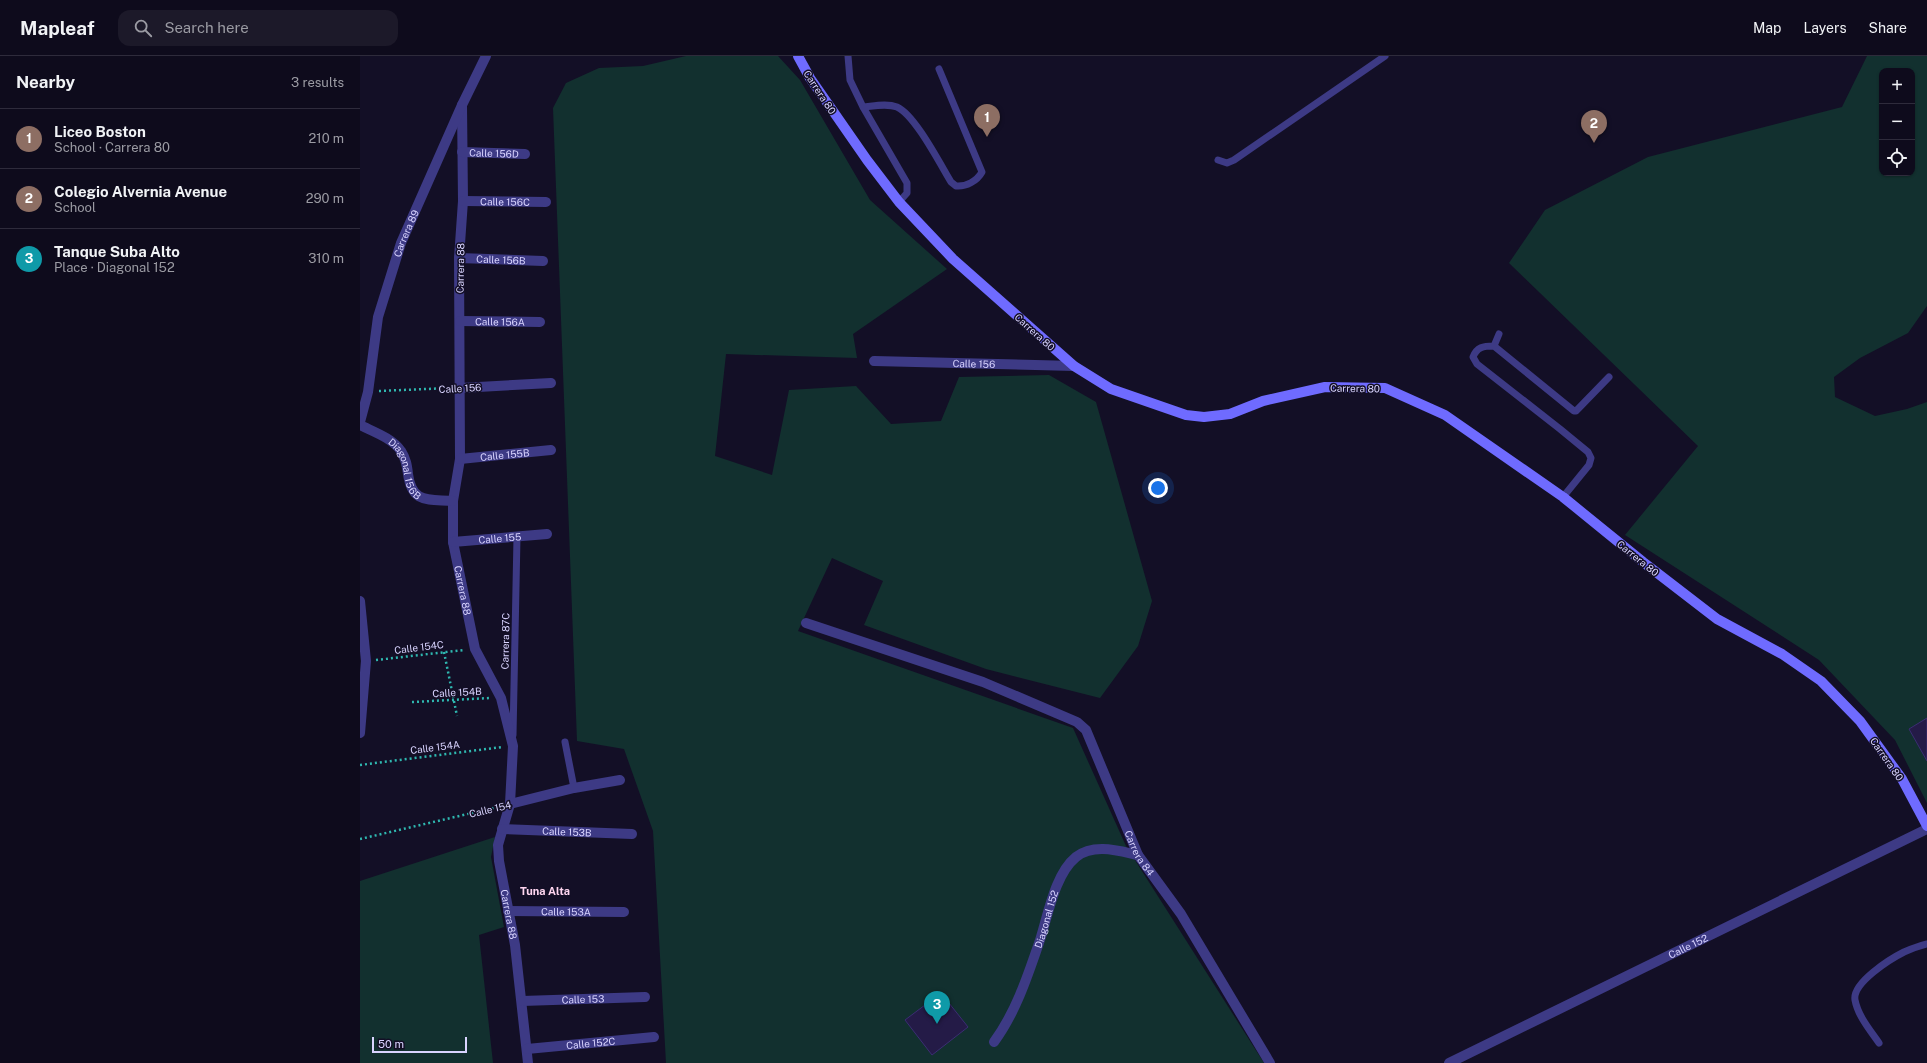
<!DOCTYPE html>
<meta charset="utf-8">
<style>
body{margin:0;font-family:"Public Sans",sans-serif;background:#1c1929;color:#f1f3f6}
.controls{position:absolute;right:12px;top:12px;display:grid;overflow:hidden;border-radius:8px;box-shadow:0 1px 3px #0004}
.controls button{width:36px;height:36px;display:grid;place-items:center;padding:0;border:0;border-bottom:1px solid #2e2b3b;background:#0e0b1c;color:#f1f3f6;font:20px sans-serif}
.scale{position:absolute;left:12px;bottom:10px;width:95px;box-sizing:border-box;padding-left:4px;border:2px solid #d9d4ff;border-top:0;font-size:11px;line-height:14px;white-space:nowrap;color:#d9d4ff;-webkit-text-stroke:3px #130f26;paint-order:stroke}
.you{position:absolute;left:798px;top:432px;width:14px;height:14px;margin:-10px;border:3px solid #fff;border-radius:50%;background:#1a73e8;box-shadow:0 0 0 6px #1a73e833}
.badge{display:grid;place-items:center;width:26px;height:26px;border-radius:50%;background:#2563eb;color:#fff;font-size:13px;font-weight:700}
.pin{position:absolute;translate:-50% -33px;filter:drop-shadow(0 1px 2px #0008)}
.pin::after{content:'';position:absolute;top:21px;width:14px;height:12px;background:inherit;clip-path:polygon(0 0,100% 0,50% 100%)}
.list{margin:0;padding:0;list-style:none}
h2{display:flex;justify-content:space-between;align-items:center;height:52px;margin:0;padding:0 16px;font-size:17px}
h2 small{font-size:13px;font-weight:400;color:#9b9ba3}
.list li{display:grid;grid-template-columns:26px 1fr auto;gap:12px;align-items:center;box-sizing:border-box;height:60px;padding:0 16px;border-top:1px solid #2e2b3b}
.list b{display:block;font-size:15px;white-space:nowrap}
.list p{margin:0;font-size:13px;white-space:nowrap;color:#9b9ba3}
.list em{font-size:13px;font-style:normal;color:#9b9ba3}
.icon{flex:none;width:22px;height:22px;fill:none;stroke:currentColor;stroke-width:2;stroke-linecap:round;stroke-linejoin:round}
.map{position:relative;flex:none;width:1567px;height:1007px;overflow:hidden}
header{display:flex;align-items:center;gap:24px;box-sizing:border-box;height:56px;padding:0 20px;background:#0e0b1c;border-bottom:1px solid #2e2b3b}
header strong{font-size:19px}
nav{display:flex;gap:22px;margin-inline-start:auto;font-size:14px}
.search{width:280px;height:36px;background:#1c1929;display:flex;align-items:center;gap:10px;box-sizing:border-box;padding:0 14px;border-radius:12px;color:#9b9ba3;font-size:15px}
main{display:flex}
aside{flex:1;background:#0e0b1c}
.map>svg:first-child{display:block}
.green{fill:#12302f;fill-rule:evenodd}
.building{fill:#241b47;stroke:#3b2d73}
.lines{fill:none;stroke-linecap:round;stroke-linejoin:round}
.path{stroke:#2fb8b0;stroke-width:2.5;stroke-dasharray:2 3;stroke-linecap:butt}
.lane{stroke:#3d3a85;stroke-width:7}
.street{stroke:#3d3a85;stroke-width:10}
.secondary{stroke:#6f6bff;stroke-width:10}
.labels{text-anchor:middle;stroke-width:3;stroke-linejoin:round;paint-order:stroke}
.street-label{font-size:10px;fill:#d9d4ff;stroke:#130f26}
.neighbourhood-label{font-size:11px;font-weight:bold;fill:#ffd6f0;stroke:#130f26}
</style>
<header>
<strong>Mapleaf</strong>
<div class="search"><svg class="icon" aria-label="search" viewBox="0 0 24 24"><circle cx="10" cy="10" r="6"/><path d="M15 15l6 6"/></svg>Search here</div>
<nav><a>Map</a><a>Layers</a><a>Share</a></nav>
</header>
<main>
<aside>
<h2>Nearby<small>3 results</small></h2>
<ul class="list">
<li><span class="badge" style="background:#8d6e63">1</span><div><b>Liceo Boston</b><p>School · Carrera 80</p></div><em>210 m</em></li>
<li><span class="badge" style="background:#8d6e63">2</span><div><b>Colegio Alvernia Avenue</b><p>School</p></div><em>290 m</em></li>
<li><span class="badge" style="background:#0f9aa8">3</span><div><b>Tanque Suba Alto</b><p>Place · Diagonal 152</p></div><em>310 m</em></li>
</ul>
</aside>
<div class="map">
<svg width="1567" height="1007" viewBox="0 0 1567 1007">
<rect width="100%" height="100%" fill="#130f26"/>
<path class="green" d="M326 0H418L440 24 510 144 587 213 493 278 497 302 366 298 355 400 412 419 429 334 496 330 531 368 581 365 599 321 689 319 736 346 792 545 778 590 740 642 626 613 504 569 523 525 472 502 438 575 713 672 766 790 904 1007H306L293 775 264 693 217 685 193 52 206 27 239 12 283 10Z
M1507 0H1567V250L1548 277 1500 302 1474 321 1475 341 1515 360 1547 353 1567 346V747L1535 684 1459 604 1265 479 1338 390 1149 207 1185 154 1288 101 1482 51ZM1522 15H1552V117H1522Z
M135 781 131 801 144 871 119 879 133 1007H0V825Z"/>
<path class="building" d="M1567 662V705L1549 673Z
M581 937 608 971 572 999 545 964Z"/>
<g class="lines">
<path class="path" d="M19 335 90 332
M84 596 97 660
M16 604 104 594
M52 646 130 642
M0 709 142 691
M0 783 138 751"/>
<path class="lane" d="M488 0 490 24 503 51 547 127V137L539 146
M503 51C514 50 527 47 537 51 555 59 580 108 591 126L596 130C606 131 617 125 622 116L579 13
M858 104 867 107 874 104 1025 0
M1134 290 1139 278
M1203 441 1229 409 1231 402 1228 396 1200 373 1117 308 1113 301C1117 291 1123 290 1134 290L1214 355H1216L1249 321
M153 679 157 481
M205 686 214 732
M1519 987C1510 974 1498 960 1495 944 1492 927 1530 903 1544 896 1551 893 1559 890 1567 888"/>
<g class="street">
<path id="s1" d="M102 49 103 145 99 202 100 403 93 445V486L115 593 141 642 153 690 150 748 138 789 139 805 155 889 168 1007"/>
<path id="s2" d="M102 96 165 98"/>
<path id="s3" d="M103 145 186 146"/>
<path id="s4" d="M99 202 183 205"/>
<path id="s5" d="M100 265 180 266"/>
<path id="s6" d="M514 305 714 310"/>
<path d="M100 332 191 327"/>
<path id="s7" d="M0 366 8 336 18 261 41 187 102 49 126 0"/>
<path id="s8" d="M0 369C14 376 32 382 41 395 46 403 47 409 48 418 52 448 68 443 93 445"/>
<path id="s9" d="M100 403 191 394"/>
<path id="s10" d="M93 486 187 478"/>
<path d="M0 545 6 605 0 677"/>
<path id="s11" d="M446 567 623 626 717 666 726 674 731 686 778 799 821 858 910 1007"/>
<path d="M150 748 214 732 260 724"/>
<path id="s12" d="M142 773 272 778"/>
<path id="s13" d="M148 855 264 856"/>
<path id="s14" d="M162 945 285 941"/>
<path id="s15" d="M634 986C656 956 668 919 680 884 688 859 695 818 716 801 734 787 759 795 778 799"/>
<path id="s16" d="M167 993 294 981"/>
<path id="s17" d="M1089 1007 1567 773"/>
</g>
<path class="secondary" d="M438 0 450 22 507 104 539 146 593 203 714 310 751 333 826 359 844 361 870 358 903 345 965 331 1025 332 1085 359 1203 441 1283 506 1357 563 1422 598 1461 625 1500 665 1542 723 1567 770"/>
</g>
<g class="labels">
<g class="street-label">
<text transform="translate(460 36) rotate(57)" y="4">Carrera 80</text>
<text dy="4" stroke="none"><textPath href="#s2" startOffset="32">Calle 156D</textPath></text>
<text dy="4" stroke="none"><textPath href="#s3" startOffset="42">Calle 156C</textPath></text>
<text dy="4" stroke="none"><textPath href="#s7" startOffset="195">Carrera 89</textPath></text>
<text dy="4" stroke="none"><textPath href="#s4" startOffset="42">Calle 156B</textPath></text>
<text transform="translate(100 212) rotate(-89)" y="4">Carrera 88</text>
<text dy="4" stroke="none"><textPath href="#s5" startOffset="40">Calle 156A</textPath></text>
<text transform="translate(675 276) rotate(42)" y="4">Carrera 80</text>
<text dy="4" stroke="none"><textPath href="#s6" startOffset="100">Calle 156</textPath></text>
<text transform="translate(100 332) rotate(-3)" y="4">Calle 156</text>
<text transform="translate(995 332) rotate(1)" y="4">Carrera 80</text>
<text dy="4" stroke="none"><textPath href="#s9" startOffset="45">Calle 155B</textPath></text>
<text dy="4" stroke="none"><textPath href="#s8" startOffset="67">Diagonal 156B</textPath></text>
<text dy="4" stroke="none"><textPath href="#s10" startOffset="47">Calle 155</textPath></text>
<text transform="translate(1278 502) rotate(39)" y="4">Carrera 80</text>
<text dy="4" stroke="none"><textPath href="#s1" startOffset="487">Carrera 88</textPath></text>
<text transform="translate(145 585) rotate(-89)" y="4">Carrera 87C</text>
<text transform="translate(59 591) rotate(-7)" y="4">Calle 154C</text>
<text transform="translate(97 636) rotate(-3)" y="4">Calle 154B</text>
<text transform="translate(75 691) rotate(-7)" y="4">Calle 154A</text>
<text transform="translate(1527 703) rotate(55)" y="4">Carrera 80</text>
<text transform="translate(130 753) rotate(-13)" y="4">Calle 154</text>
<text dy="4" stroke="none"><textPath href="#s12" startOffset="65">Calle 153B</textPath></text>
<text dy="4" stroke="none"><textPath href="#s11" startOffset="435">Carrera 84</textPath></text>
<text dy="4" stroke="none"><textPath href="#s13" startOffset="58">Calle 153A</textPath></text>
<text dy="4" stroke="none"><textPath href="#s1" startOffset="823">Carrera 88</textPath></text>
<text dy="4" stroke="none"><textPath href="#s15" startOffset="134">Diagonal 152</textPath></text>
<text dy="4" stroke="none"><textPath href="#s17" startOffset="266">Calle 152</textPath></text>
<text dy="4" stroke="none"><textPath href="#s14" startOffset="61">Calle 153</textPath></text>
<text dy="4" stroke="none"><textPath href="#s16" startOffset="64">Calle 152C</textPath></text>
</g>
<g class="neighbourhood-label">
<text x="185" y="839">Tuna Alta</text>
</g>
</g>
</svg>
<div class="controls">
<button>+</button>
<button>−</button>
<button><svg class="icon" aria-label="locate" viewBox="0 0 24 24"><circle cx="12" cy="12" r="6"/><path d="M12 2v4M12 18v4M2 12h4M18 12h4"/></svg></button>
</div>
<div class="scale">50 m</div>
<div class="you"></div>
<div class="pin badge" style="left:627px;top:81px;background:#8d6e63">1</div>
<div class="pin badge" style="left:1234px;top:87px;background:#8d6e63">2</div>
<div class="pin badge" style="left:577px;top:968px;background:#0f9aa8">3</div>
</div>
</main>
